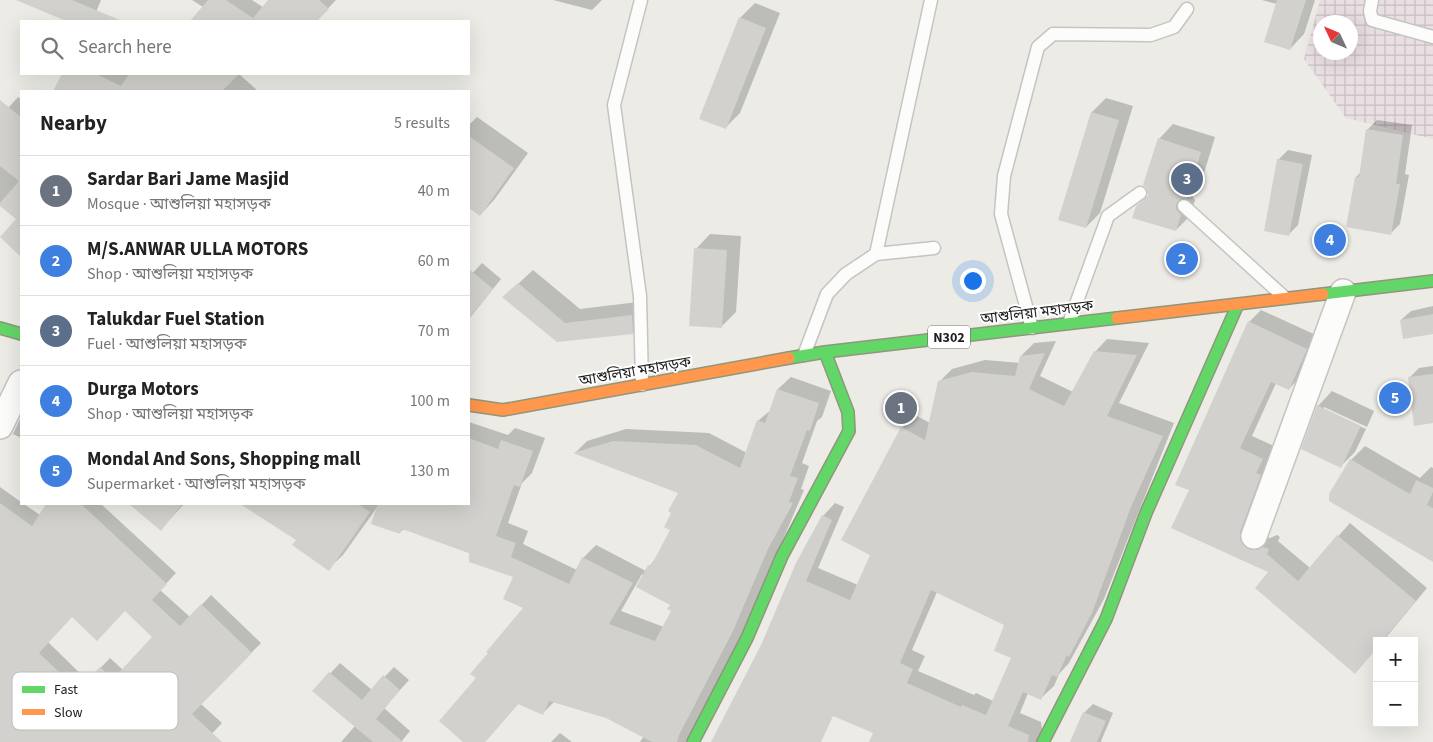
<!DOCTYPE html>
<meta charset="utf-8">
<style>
body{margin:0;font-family:"Source Sans 3","Noto Sans Bengali",sans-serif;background:#f2f2f2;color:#222}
.controls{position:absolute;right:15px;bottom:15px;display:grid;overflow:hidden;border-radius:0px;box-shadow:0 5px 20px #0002}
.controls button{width:45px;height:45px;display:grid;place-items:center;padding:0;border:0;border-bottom:1px solid #e0e0e0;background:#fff;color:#222;font:25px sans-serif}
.compass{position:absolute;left:1313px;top:15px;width:45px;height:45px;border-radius:50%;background:#fff;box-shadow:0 5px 20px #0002;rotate:314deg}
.you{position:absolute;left:972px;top:280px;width:18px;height:18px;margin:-12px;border:4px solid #fff;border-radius:50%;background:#1a73e8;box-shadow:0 0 0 8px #1a73e833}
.badge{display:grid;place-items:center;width:32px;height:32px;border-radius:50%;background:#db2777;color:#fff;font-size:16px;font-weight:700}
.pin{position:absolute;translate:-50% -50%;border:2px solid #fff;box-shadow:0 1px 5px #0006}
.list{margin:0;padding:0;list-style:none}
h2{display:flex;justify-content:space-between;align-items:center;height:65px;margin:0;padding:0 20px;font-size:21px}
h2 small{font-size:16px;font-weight:400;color:#767676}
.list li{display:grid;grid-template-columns:32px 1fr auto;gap:15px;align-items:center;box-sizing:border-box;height:70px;padding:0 20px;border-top:1px solid #e0e0e0}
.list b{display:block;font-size:19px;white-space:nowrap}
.list p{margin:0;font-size:16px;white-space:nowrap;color:#767676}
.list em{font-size:16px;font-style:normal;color:#767676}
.icon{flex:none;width:28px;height:28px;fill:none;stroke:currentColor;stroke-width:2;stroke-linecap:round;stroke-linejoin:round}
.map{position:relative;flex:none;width:1433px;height:742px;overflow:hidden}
.search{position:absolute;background:#fff;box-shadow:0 5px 20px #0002;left:20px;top:20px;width:450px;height:55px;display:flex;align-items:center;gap:12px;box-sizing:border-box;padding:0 18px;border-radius:0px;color:#767676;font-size:19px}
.panel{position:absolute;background:#fff;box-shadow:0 5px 20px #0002;left:20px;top:90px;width:450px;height:415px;border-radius:0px}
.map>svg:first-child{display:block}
.industrial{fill:url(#industrial-grid);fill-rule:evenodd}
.shadow{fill:#0003;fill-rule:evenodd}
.building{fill:#d3d1cd;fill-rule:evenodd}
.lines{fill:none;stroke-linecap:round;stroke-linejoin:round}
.lane-casing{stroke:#c5c4c2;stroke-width:15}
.street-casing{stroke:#c5c4c2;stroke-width:28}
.fast-casing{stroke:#90967e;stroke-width:14}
.slow-casing{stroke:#90967e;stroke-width:14}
.lane{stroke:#fcfcfb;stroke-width:12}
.street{stroke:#fcfcfb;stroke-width:25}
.fast{stroke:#63d668;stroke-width:11}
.slow{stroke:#ff974d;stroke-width:11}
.labels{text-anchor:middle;stroke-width:4;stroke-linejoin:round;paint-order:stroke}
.shield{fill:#fff;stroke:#626262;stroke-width:1}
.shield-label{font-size:14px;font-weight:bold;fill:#1e1e1e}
.street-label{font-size:15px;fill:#1e1e1e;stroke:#fff}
.key{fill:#fff;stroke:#bcbcbc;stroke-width:1}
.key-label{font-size:14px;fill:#1e1e1e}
</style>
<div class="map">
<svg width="1433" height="742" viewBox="0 0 1433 742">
<defs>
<pattern id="industrial-grid" width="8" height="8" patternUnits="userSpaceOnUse" patternTransform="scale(1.25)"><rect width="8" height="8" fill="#eadfe3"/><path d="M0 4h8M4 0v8" fill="none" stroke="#c8bfc2"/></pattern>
</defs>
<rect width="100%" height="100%" fill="#ecebe6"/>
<path class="industrial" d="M1320 0H1433V139L1346 118 1304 59ZM1320 22H1350V52H1320Z"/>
<path class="shadow" d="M41 0H101L94 17 89 21H70L38 8Z
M192 0H252L264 8 270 0H336L316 21H191L203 7Z
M553 0H602L592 10Z
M1262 0H1315L1304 34 1290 49 1277 4Z
M755 3 780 13 740 113 725 128 740 18Z
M64 74H126L129 75 131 74H239L258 91H199L192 85 187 91H173L167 85 163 91H54Z
M18 97 21 99V256L1 237 18 219 0 204V117Z
M1106 98 1133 106 1100 213 1086 227 1092 112Z
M477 117 528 153 494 200 480 215 469 207V125Z
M1377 120 1412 125 1405 174 1409 175 1400 224 1391 233 1356 177 1361 172 1367 130Z
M1173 124 1215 137 1201 183 1190 193 1195 200 1190 216 1176 230 1137 206 1149 195 1159 139Z
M1288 150 1312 155 1298 225 1289 234 1278 160Z
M710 234 741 236 736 312 722 326 696 249Z
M482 263 501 279 469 319V277Z
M533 270 580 309 646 301 647 318 632 333 558 341 504 297Z
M1433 306V332L1401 320 1411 311Z
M1261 310 1318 336 1301 376 1289 389 1276 383 1252 436 1274 446 1268 461 1272 463 1262 538H1270L1277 535 1280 537 1278 541 1310 568 1350 523 1427 588 1383 641H1377L1270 572 1173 528 1191 489 1249 322Z
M1107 339 1149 343 1119 403 1174 423 1104 599 1069 663 1059 674 1054 686 1041 698 1028 693 1020 713 1041 722 1044 742H870L874 732 834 715 802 742H712L762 646 823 516 835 503 844 507 818 568 858 585 871 555 843 540 902 428 915 415 930 423 939 382 952 369 985 360 1020 363 1021 356 1034 343 1056 341 1040 376 1073 392 1095 352ZM937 592 1006 625 1012 657 993 701 976 693 974 695 918 671 925 656 912 650Z
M1433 366V422L1409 378 1419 368Z
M791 377 831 391 822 417 817 421 802 463 809 466 801 489 804 490 697 742H640L644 736 606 716 555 701 543 713 519 703 485 742H465L477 678 525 608 514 577 475 555 404 529 399 533 378 506 343 555 328 569 297 540 242 504H469V422L508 435 515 428 545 438 532 473 522 483 508 523 528 531 523 544 577 570 583 558 596 545 646 571 656 558 672 530 680 493 575 453 587 441 626 429 709 433 747 453 758 421 772 409 778 389ZM642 574 671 604 672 611 664 627 621 611Z
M1332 391 1374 411 1367 427 1324 407V410L1366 429 1355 452 1341 466 1318 406Z
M21 417V438L13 434Z
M1365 446 1420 478 1431 467 1433 468V558L1351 460Z
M0 487 21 502V504H24L40 515 47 504H101L176 573 160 590 190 617 211 595 261 643 201 704 222 723 204 742H0ZM125 610 154 637 123 670 110 658 88 681 48 642 72 616Z
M131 504H184L161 529Z
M340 663 372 690 394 667 409 680 384 708 410 731 401 742H341L355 726 314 691Z
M1093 704 1113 713 1101 741 1102 742H1072L1084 713Z
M560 733 572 742H551Z"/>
<path class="building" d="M16 0H72L122 21H66Z
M208 0H226L253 18 268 0H319L329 9 317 21H190Z
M1277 0H1306L1290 50 1264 42Z
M739 17 766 28 726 129 699 119Z
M62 74H96L121 86 129 74H239L222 91H53Z
M0 100 21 117V257L0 237 16 219 0 206V203L19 181 0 166Z
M1091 112 1119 120 1086 228 1058 220Z
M1366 129 1403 135 1396 184H1400L1391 235 1346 227 1355 177H1359Z
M469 136 514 168 480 216 469 208Z
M1158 138 1201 152 1187 198H1181L1176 204V209L1181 215 1176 231 1132 218 1136 206 1148 196 1147 189 1143 185Z
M1277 159 1303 164 1289 236 1264 231Z
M694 248 727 250 722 328 689 326Z
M469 269 493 289 469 318Z
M518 283 565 323 632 315 633 334 557 342 502 297Z
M1433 314V334L1403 339 1400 320Z
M1248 321 1307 349 1289 390 1271 382 1240 448 1263 459 1256 473 1261 475 1240 532V539L1243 545 1250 550H1257L1263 547 1269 549 1267 554 1298 581 1337 535 1416 601 1382 641H1377V648L1355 674 1255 588 1268 572 1171 528 1189 490 1175 485Z
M1094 351 1137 355 1107 416 1163 436 1131 507 1092 613 1069 657 1067 655 1057 677 1052 675 1041 700 1023 692 1008 726 1029 735 1028 742H869L873 733 833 716 821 742H711L761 645 796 563 822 515 832 520 806 581 850 600 870 555 841 540 901 427 925 440 938 381 972 372 1015 376 1020 356 1045 353 1029 389 1064 406ZM931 590 1004 625 994 651 1011 658 986 715 962 705 961 707 907 683 913 669 900 663Z
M1433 374V423L1414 426 1408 377Z
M777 389 819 403 810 431 807 430 790 476 798 478 789 502 793 503 768 549 733 631 679 735 677 742H652L606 718 549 701 543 715 518 704 485 742H463L439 721 476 678 470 674 488 653 486 652 523 608 503 599 513 577 469 562V553L402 529 400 534 371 524 378 504H469V438L498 449 501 440 533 451 520 487 514 485 496 536 516 543 511 557 569 584 582 557 633 583 609 624 655 641 671 611 667 609 670 605 636 587 648 565 651 566 670 530 664 527 671 513 668 511 678 493 573 453 613 441 696 445 740 468 757 420 765 423Z
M1317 405 1361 426 1341 468 1301 449Z
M1350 459 1410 494 1416 480 1433 488V492L1427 505 1433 508V562L1329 501V494Z
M0 503 32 526 46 504H81L167 584 152 600 180 626 201 604 252 653 192 714 222 742H0ZM125 611 152 637 113 679 100 667 78 690 39 653 72 617 97 641Z
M129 504H182L161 531Z
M240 504H358L370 512 329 571 292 545 296 540Z
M329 672 362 700 383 675 400 690 376 719 403 742H373L312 691Z
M1083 712 1106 721 1097 742H1070Z"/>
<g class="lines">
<defs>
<path id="lane" d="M641 0 614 105 640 296 642 385
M1372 0 1370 11 1372 20 1433 37
M1184 206 1284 297
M876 254 931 0
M1069 323 1108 216 1140 193
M1032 328 1001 214 1004 176 1038 47 1053 34 1151 35 1174 27 1187 9
M804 355 827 294 846 274 876 254 934 248"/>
<path id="street" d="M0 426 21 383
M1254 536 1343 292"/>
<path id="fast" d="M1323 294 1433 281
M0 328 21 334
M789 358 825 352 1117 318
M693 742 747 638 782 556 849 431 848 412 825 352
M1043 742 1106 619 1146 513 1238 304"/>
<path id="slow" d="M1117 318 1323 294
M469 405 503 410 789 358"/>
</defs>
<use href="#lane" class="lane-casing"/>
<use href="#street" class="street-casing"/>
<use href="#fast" class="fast-casing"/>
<use href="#slow" class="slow-casing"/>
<use href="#lane" class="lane"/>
<use href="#street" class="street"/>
<use href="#fast" class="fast"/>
<use href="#slow" class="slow"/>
</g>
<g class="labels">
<rect class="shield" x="928" y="325.5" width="42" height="23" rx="4"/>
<g class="shield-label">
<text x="949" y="342">N302</text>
</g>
<g class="street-label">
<text transform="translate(1037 312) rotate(-7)" y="5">আশুলিয়া মহাসড়ক</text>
<text transform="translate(635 371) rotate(-10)" y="5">আশুলিয়া মহাসড়ক</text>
</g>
</g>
<rect x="12" y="672" width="166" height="58" rx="8" class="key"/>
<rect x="22" y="686" width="23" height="7" fill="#63d668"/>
<rect x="22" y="709" width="23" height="6" fill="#ff974d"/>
<g class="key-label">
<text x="54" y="694">Fast</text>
<text x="54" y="717">Slow</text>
</g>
</svg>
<div class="controls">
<button>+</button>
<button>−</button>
</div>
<svg class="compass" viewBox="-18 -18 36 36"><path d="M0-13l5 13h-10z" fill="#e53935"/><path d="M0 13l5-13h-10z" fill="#767676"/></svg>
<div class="you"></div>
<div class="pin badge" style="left:901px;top:408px;background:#6b7280">1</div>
<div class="pin badge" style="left:1182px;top:259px;background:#3f7fe0">2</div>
<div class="pin badge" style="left:1187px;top:179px;background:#5c6f8a">3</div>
<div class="pin badge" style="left:1330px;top:240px;background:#3f7fe0">4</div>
<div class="pin badge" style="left:1395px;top:398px;background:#3f7fe0">5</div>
<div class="search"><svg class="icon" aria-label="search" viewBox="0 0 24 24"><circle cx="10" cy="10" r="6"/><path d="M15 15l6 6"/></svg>Search here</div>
<section class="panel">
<h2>Nearby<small>5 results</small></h2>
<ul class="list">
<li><span class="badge" style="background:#6b7280">1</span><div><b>Sardar Bari Jame Masjid</b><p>Mosque · আশুলিয়া মহাসড়ক</p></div><em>40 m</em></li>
<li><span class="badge" style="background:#3f7fe0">2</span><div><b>M/S.ANWAR ULLA MOTORS</b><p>Shop · আশুলিয়া মহাসড়ক</p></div><em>60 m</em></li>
<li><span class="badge" style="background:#5c6f8a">3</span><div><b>Talukdar Fuel Station</b><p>Fuel · আশুলিয়া মহাসড়ক</p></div><em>70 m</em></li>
<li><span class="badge" style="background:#3f7fe0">4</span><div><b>Durga Motors</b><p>Shop · আশুলিয়া মহাসড়ক</p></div><em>100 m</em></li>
<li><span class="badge" style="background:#3f7fe0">5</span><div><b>Mondal And Sons, Shopping mall</b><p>Supermarket · আশুলিয়া মহাসড়ক</p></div><em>130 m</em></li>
</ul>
</section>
</div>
